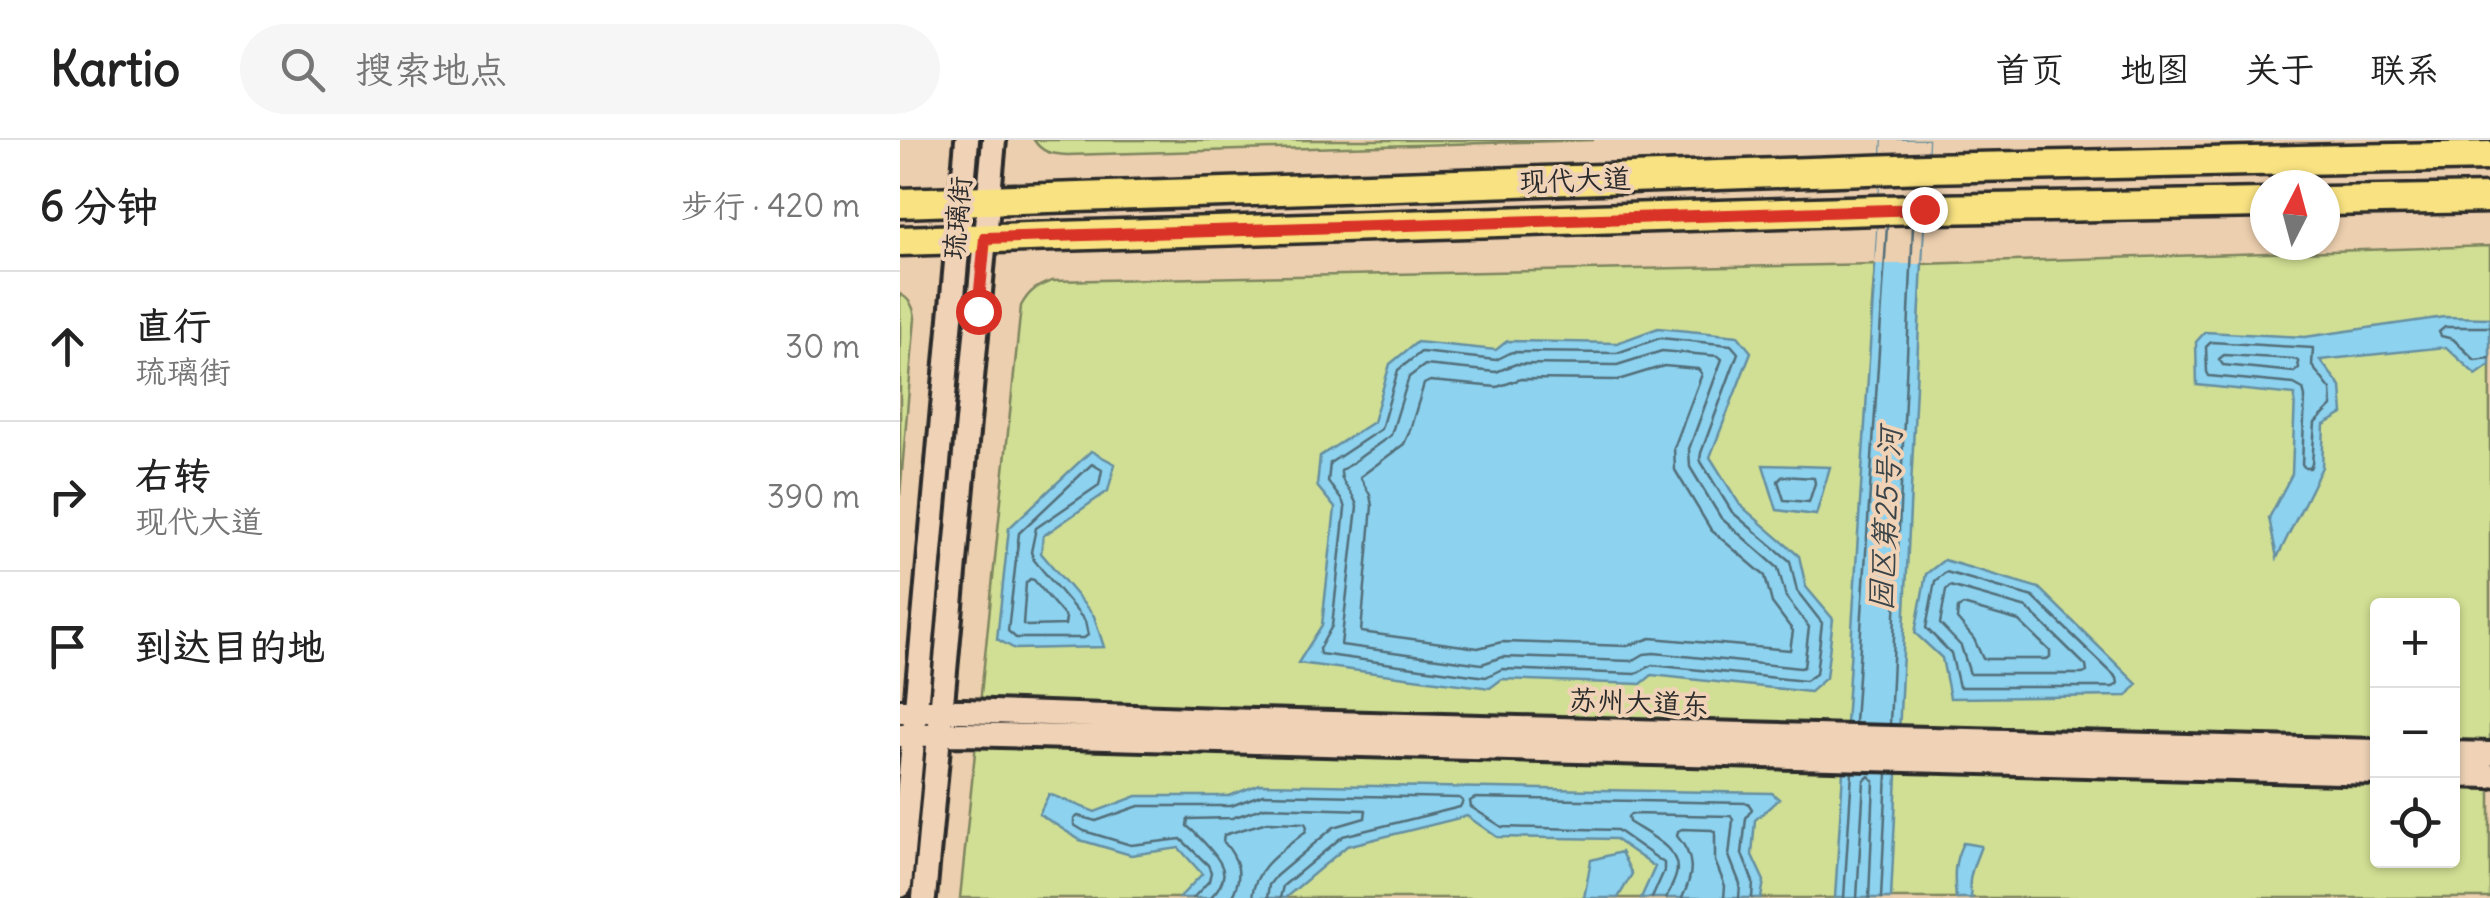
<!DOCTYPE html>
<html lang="zh">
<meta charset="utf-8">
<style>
body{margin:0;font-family:Delius,"LXGW WenKai TC",sans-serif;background:#f6f6f6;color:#222}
.controls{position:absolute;right:30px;bottom:30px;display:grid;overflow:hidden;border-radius:10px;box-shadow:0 2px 8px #0004}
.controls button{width:90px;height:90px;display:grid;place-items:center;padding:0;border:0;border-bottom:2px solid #e0e0e0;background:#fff;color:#222;font:50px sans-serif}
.compass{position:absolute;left:1350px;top:30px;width:90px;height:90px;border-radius:50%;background:#fff;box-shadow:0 2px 8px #0004;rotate:6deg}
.stop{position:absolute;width:30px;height:30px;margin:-22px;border:8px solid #d93025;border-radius:50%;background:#fff}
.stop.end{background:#d93025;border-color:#fff;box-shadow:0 2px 10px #0008}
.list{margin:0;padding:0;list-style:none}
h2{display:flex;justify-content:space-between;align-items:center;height:130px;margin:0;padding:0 40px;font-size:42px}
h2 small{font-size:32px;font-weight:400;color:#767676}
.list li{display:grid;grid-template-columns:65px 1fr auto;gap:30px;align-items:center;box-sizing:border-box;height:150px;padding:0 40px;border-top:2px solid #e0e0e0}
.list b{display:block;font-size:38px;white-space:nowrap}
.list p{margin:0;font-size:32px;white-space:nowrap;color:#767676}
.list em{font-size:32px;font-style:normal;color:#767676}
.icon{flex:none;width:55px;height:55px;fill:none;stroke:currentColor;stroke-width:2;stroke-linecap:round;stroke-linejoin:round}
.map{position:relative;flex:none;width:1590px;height:758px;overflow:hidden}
header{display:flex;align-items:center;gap:60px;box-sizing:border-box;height:140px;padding:0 50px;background:#fff;border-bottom:2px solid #e0e0e0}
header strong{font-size:48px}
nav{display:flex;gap:55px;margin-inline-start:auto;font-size:35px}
.search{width:700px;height:90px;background:#f6f6f6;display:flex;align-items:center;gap:25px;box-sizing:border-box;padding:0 35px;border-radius:55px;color:#767676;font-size:38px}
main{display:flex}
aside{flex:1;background:#fff}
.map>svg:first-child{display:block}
.green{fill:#d0df93;stroke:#7e855f;stroke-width:2.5;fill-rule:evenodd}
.water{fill:#8dd2ef;stroke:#668fa1;stroke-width:2.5}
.pier{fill:#eccfae}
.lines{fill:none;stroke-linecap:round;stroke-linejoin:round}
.shore{stroke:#526e79;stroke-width:2.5}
.secondary-casing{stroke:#2b2b2b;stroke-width:30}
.primary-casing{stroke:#2b2b2b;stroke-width:35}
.secondary{stroke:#f0d3b7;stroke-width:22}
.primary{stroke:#f8e281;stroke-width:28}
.route{stroke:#d93025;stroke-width:12}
.labels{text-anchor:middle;stroke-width:8;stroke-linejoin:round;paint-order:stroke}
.street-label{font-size:28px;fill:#2b2b2b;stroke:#f0d3b7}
.water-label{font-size:30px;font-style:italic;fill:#3a4448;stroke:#f0d3b7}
</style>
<header>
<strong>Kartio</strong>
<div class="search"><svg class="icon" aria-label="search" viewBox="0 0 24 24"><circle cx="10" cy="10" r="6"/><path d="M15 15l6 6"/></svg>搜索地点</div>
<nav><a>首页</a><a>地图</a><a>关于</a><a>联系</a></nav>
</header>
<main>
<aside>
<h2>6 分钟<small>步行 · 420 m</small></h2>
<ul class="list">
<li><svg class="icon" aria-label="ahead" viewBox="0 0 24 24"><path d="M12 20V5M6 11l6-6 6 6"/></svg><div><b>直行</b><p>琉璃街</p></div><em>30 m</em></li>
<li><svg class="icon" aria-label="right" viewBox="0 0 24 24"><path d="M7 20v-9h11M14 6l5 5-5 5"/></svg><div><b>右转</b><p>现代大道</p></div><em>390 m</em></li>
<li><svg class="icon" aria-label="arrive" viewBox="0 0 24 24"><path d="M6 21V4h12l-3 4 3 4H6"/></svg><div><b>到达目的地</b></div></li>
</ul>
</aside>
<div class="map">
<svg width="1590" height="758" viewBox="0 0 1590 758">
<rect width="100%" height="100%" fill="#eccfae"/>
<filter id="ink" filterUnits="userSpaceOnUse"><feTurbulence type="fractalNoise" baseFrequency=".01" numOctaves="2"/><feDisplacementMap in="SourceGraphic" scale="20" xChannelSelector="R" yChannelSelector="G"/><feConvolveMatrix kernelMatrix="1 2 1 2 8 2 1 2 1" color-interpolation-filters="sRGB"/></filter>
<g filter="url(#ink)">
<path class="green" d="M134 0H694L167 15C152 14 142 13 134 0Z
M1590 106V758H60L121 166C129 151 137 146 152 141L975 124 971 179 1019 177 1021 124ZM1478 466H1552V720H1478Z
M0 154C10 159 14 167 15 178L0 355Z"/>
<path class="water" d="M983 0H1028L991 758H935Z
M1544 177 1590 178V225L1576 235 1546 207 1420 220 1441 247 1443 274 1424 285 1422 327 1377 418 1369 378 1392 334 1395 255 1297 245 1296 202 1305 192 1405 197Z
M758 188 838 196 851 212 810 317 840 365 899 416 906 447 933 479 926 538 910 552 752 535 741 544 602 539 590 548 398 523 422 485 435 368 417 346 420 316 473 282 490 224 517 202 596 210 607 201 717 203Z
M191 311 215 324 208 351 143 396 141 413 194 476 204 507 115 509 97 499 109 388Z
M863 325 930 327 916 375 877 370Z
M1044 420 1139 448 1237 544 1227 556 1050 558 1042 518 1015 493 1026 434Z
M360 644 872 653 879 659 855 680 852 715 864 741 861 758H741L755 727 715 699 597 697 567 676 447 706 385 758H279L302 734 279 708 231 715 180 700 139 674 149 654 195 672 237 656H329Z
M1063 703 1081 706C1075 723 1065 741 1072 758H1056C1054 737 1053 722 1063 703Z
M721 712 732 734 718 758H684L691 720Z"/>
<path class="pier" d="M983 0H1028L1021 124H975Z"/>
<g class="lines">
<path class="shore" d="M1590 187H1545L1539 192 1541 196 1553 199 1575 220 1590 218
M760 198 831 205 838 213 801 313 800 320 832 372 890 421 897 451 922 483 916 534 905 541 752 525 736 534 602 529 586 537 420 514 419 509 432 486 445 369 443 362 428 342 430 323 481 289 498 230 521 212 596 220 612 212 717 213Z
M1311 202 1413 208 1412 226 1431 250 1432 266 1415 283 1412 324 1410 328H1405L1402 324 1405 257 1403 249 1394 244 1309 236 1307 232 1306 207Z
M762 211 818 216 822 219 789 309 790 327 821 378 878 428 886 457 909 487 904 527 900 528 754 513 744 514 732 521 602 517 582 524 441 505 457 367C455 353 440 345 441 331L491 295 509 237 525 225 596 232 616 224 717 225Z
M1324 215 1394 219 1398 221 1399 228 1394 232 1323 225 1319 219Z
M764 226 798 229 802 234 774 308 775 330 811 390 865 436 872 463 893 491 890 510 751 498 727 506 602 502 578 508 461 492 472 366 470 355 460 337 504 304 509 293 524 244 530 241 597 247 621 239 718 240Z
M192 324 202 330 199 345 136 388 131 412 134 420 185 481 188 495 184 498H116L108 491 119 393Z
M883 336 914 338 915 343 909 362 884 360 878 341Z
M1046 432 1133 457 1217 538 1218 544 1213 547H1059L1051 513 1026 488 1035 441Z
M130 439 134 440 166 478 165 485 127 486 123 484 126 443Z
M1050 446 1127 468 1186 526 1187 532 1183 534H1070L1061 506 1040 484 1046 450Z
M1063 465 1119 481 1150 511V517L1146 519H1083L1074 499 1057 479 1058 468Z
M955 583 987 86
M990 584 1013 86
M293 758 309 741 311 732 308 725 281 699 231 705 184 691 174 685V679L178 676 196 681 239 666H331L363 654 559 658 563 661 560 667 443 696 383 746 380 758
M310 758C329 739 327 728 310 709 303 701 296 693 287 686L288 679 332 678 365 667 466 670 465 678 434 687 376 736 369 745 367 758
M331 758C344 736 339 719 323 701L324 695 367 682 405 683 407 687 406 691C384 710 354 726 352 758
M752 758 764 731V723L717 690 602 687 571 667 570 661 575 658 848 663 852 669 846 678 842 714 853 742 852 758
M766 758C769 751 774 743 776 735 783 709 747 694 729 682L728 677 731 674 831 676 833 680 829 716 840 744 839 758
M782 758C794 734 795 717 777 696L778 691 782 689 812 690 815 692V721L825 746 824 758
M944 758 952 632
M957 758 964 641 969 636 974 641 969 758
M981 758 987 633"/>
<defs>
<path id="secondary" d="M0 571H64L319 580 1478 611
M0 595 63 594 1478 633
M1552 613 1590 614
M1552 635 1590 636
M0 746 67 0
M24 758 94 0"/>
<path id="primary" d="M1425 61 1590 58
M0 63 1026 28 1590 16
M0 101 978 70 1365 63"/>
</defs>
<use href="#secondary" class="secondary-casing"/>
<use href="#primary" class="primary-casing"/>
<use href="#secondary" class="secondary"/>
<use href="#primary" class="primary"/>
</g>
</g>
<g class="lines" filter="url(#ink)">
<path class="route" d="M78 171 85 98 1024 69"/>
</g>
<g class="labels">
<g class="street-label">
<text transform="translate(675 40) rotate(-2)" y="10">现代大道</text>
<text transform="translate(57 78) rotate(-85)" y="10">琉璃街</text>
<text transform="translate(739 562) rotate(2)" y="10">苏州大道东</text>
</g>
<g class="water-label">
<text transform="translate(986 379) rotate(-87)" y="10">园区第25号河</text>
</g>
</g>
</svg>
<div class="controls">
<button>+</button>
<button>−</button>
<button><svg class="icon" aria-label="locate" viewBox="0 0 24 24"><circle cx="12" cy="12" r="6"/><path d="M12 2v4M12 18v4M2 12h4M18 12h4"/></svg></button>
</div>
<svg class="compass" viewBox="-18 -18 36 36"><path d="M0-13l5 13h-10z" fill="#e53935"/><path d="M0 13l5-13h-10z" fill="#767676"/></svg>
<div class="stop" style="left:78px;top:171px"></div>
<div class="stop end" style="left:1024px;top:69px"></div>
</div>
</main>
